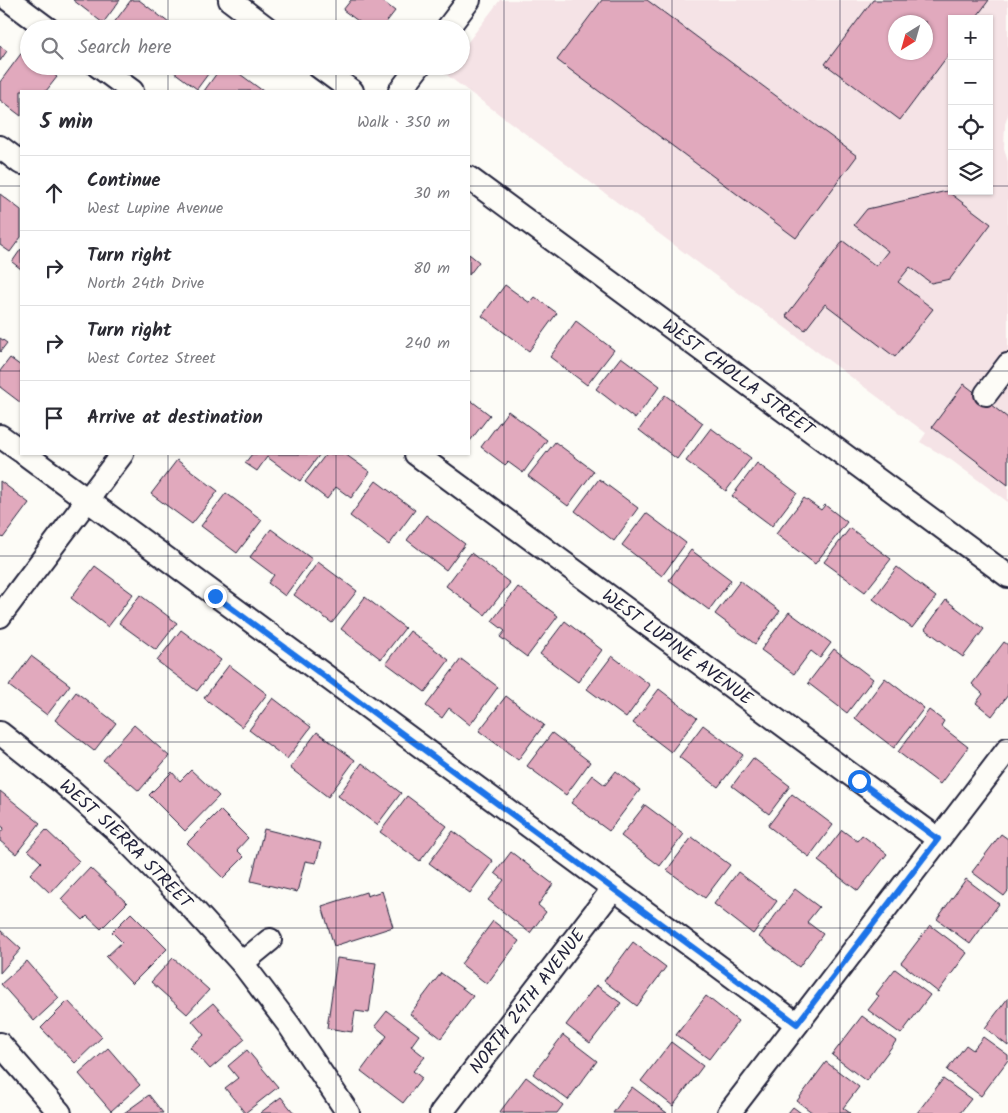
<!DOCTYPE html>
<meta charset="utf-8">
<style>
body{margin:0;font-family:Kalam,sans-serif;background:#f7f7f7;color:#2b2b33}
.controls{position:absolute;right:15px;top:15px;display:grid;overflow:hidden;border-radius:0px;box-shadow:0 1px 4px #0004}
.controls button{width:45px;height:45px;display:grid;place-items:center;padding:0;border:0;border-bottom:1px solid #e1e1e2;background:#fff;color:#2b2b33;font:25px sans-serif}
.compass{position:absolute;left:888px;top:15px;width:45px;height:45px;border-radius:50%;background:#fff;box-shadow:0 1px 4px #0004;rotate:217deg}
.stop{position:absolute;width:15px;height:15px;margin:-11px;border:4px solid #1a73e8;border-radius:50%;background:#fff}
.stop.end{background:#1a73e8;border-color:#fff;box-shadow:0 1px 5px #0008}
.list{margin:0;padding:0;list-style:none}
h2{display:flex;justify-content:space-between;align-items:center;height:65px;margin:0;padding:0 20px;font-size:21px}
h2 small{font-size:16px;font-weight:400;color:#7c7c81}
.list li{display:grid;grid-template-columns:32px 1fr auto;gap:15px;align-items:center;box-sizing:border-box;height:75px;padding:0 20px;border-top:1px solid #e1e1e2}
.list b{display:block;font-size:19px;white-space:nowrap}
.list p{margin:0;font-size:16px;white-space:nowrap;color:#7c7c81}
.list em{font-size:16px;font-style:normal;color:#7c7c81}
.icon{flex:none;width:28px;height:28px;fill:none;stroke:currentColor;stroke-width:2;stroke-linecap:round;stroke-linejoin:round}
.map{position:relative;flex:none;width:1008px;height:1113px;overflow:hidden}
.search{position:absolute;background:#fff;box-shadow:0 1px 4px #0004;left:20px;top:20px;width:450px;height:55px;display:flex;align-items:center;gap:12px;box-sizing:border-box;padding:0 18px;border-radius:28px;color:#7c7c81;font-size:19px}
.panel{position:absolute;background:#fff;box-shadow:0 1px 4px #0004;left:20px;top:90px;width:450px;height:365px;border-radius:0px}
.map>svg:first-child{display:block}
.built{fill:#f5e3e6;fill-rule:evenodd}
.building{fill:#e1a9bd;stroke:#22223b;fill-rule:evenodd}
.lines{fill:none;stroke-linecap:round;stroke-linejoin:round}
.minor-casing{stroke:#22223b;stroke-width:26}
.minor{stroke:#fdfcf7;stroke-width:22}
.route{stroke:#1a73e8;stroke-width:6}
.grid{fill:none;stroke:#22223b;stroke-width:1;stroke-opacity:0.55}
.labels{text-anchor:middle;stroke-width:4;stroke-linejoin:round;paint-order:stroke}
.street-label{font-size:18px;fill:#22223b;stroke:#fdfcf7}
</style>
<div class="map">
<svg width="1008" height="1113" viewBox="0 0 1008 1113">
<rect width="100%" height="100%" fill="#fdfcf7"/>
<filter id="ink" filterUnits="userSpaceOnUse"><feTurbulence type="fractalNoise" baseFrequency=".02" numOctaves="2"/><feDisplacementMap in="SourceGraphic" scale="10" xChannelSelector="R" yChannelSelector="G"/><feConvolveMatrix kernelMatrix="1 2 1 2 8 2 1 2 1" color-interpolation-filters="sRGB"/></filter>
<g filter="url(#ink)">
<path class="built" d="M500 0H1008V115L1005 124 1004 148 1008 162V502L951 460 920 442 926 433 444 73 449 66H461V51ZM952 19H989V191H952ZM896 22H926V52H896Z"/>
<path class="building" d="M73 0H120L103 23Z
M131 0H139L173 26 171 29H119L113 24Z
M351 0H381L395 11 381 29H369L343 10Z
M602 0H647L857 156 796 238 557 60Z
M873 0H989L975 19H952V50L900 120 825 64ZM896 22H926V52H896Z
M0 46 7 51 0 61Z
M23 51 29 56V66H43L57 77 46 91H21V116L0 100V82Z
M166 66H214L197 89Z
M222 66H229L263 91H204Z
M947 191 991 224 950 279 931 283 910 267 898 282 933 309 895 357 825 304 805 330 786 316 843 241 876 266 888 251 854 225 867 209Z
M0 194 21 210V237L10 252 0 245Z
M21 249V269L12 262Z
M469 254 479 262 469 275Z
M505 285 530 303 535 297 557 313 529 351 482 316Z
M576 321 614 350 587 385 550 357Z
M0 338 7 343 0 352Z
M621 357 660 386 635 419 596 389Z
M10 358 21 366V403L0 387V371Z
M964 384 1008 418V485L932 427Z
M665 395 703 423 677 459 639 430Z
M469 399 490 415 470 441 469 440Z
M508 411 547 440 523 473 508 462 505 465 481 447Z
M711 428 751 458 726 491 686 461Z
M555 442 594 471 568 506 528 476Z
M252 454H320L300 481 267 457 257 471 245 463Z
M326 454H345L370 472 351 498 336 487 327 499 305 482Z
M177 460 218 491 192 524 151 494Z
M757 463 797 493 772 526 732 496Z
M599 479 638 508 614 541 575 511Z
M0 481 29 503 3 538 0 535Z
M376 481 415 510 389 545 350 516Z
M226 493 262 520 237 553 201 526Z
M804 498 821 510 825 505 847 522 815 564 776 534Z
M646 513 686 543 662 576 622 545Z
M426 515 465 544 446 570 407 540Z
M850 528 891 559 865 592 824 562Z
M271 529 312 559 285 596 268 583 274 575 250 557Z
M691 550 731 580 709 610 669 580Z
M471 553 510 583 485 615 446 586Z
M318 562 357 591 332 623 294 595Z
M95 566 133 594 108 627 71 598Z
M897 567 936 597 912 628 873 599Z
M740 581 780 611 755 644 715 614Z
M518 587 558 616 527 657 500 637 505 631 492 621Z
M140 595 177 623 156 650 119 623Z
M365 597 405 628 381 659 341 629Z
M946 600 984 629 963 657 925 629Z
M789 612 831 643 820 658 811 651 794 674 761 650Z
M565 621 602 650 578 682 540 654Z
M181 630 221 660 197 691 157 661Z
M410 631 449 660 425 692 386 663Z
M1004 642 1008 645V695L992 716 976 703 983 694 972 684Z
M834 649 873 679 847 713 808 683Z
M31 656 70 685 47 715 9 686Z
M612 656 650 685 626 718 587 689Z
M461 659 498 687 470 725 449 708 442 718 426 706Z
M229 665 267 694 242 727 204 698Z
M885 678 924 708 894 748 855 718Z
M659 689 697 718 671 752 633 723Z
M76 692 116 723 94 751 55 720Z
M506 696 544 725 518 760 479 731Z
M273 698 311 727 287 759 249 730Z
M929 710 944 721 941 726 968 747 940 784 898 752Z
M134 725 169 756 139 791 103 760Z
M703 725 743 755 718 787 679 757Z
M317 732 355 760 328 797 290 768Z
M552 733 590 762 566 795 527 766Z
M753 758 790 786 769 814 732 786Z
M362 763 401 793 377 825 338 796Z
M191 770 219 796 185 831 149 795 172 772 180 781Z
M616 771 640 790 609 831 571 803 592 775 605 785Z
M0 791 40 823 16 854 0 841V833L4 828 0 825Z
M792 794 833 825 809 857 768 826Z
M407 796 447 826 420 861 380 832Z
M645 805 684 834 660 866 621 836Z
M220 810 248 838 237 850 244 857 223 878 187 843Z
M264 829 321 843 316 863 305 861 297 892 251 881Z
M46 830 79 861 50 893 30 874 41 862 28 850Z
M842 830 857 841 862 835 887 854 858 891 818 861Z
M453 831 493 861 470 893 429 863Z
M1001 834 1008 839V891L1004 896 972 872Z
M692 837 730 865 705 898 667 870Z
M511 852 553 884 538 905 546 912 530 933 488 900 504 880 495 873Z
M90 868 127 903 101 929 87 916 83 920 61 899Z
M738 872 777 901 753 934 714 904Z
M966 879 999 904 970 944 937 919Z
M795 889 819 907 807 922 823 934 799 967 759 937Z
M382 891 393 927 334 946 322 906 366 892 367 896Z
M131 913 167 949 132 984 106 957 122 942 112 932Z
M493 921 519 941 487 984 461 964Z
M930 925 967 953 938 992 901 963Z
M0 930 21 949 0 973Z
M633 942 666 967 637 1006 604 981Z
M173 958 209 990 187 1014 151 982Z
M337 958 376 963 369 1013 355 1011 352 1032 327 1028Z
M27 961 59 998 34 1021 1 984Z
M895 969 930 995 901 1034 868 1010 879 996 876 994Z
M441 973 473 996 441 1038 410 1014Z
M596 985 621 1003 590 1043 566 1025Z
M706 996 738 1021 709 1059 676 1035Z
M1008 998V1046L985 1028Z
M68 1001 102 1037 75 1063 41 1028Z
M213 1003 245 1039 210 1069 190 1047 204 1035 192 1021Z
M387 1011 419 1035 411 1046 425 1057 413 1071 422 1078 403 1103 361 1071 387 1036 375 1026Z
M862 1016 896 1041 866 1081 832 1055Z
M563 1035 597 1061 568 1100 533 1074Z
M983 1037 1008 1055V1060L981 1096 947 1070 966 1045 973 1050Z
M671 1042 703 1066 673 1106 641 1081Z
M108 1048 140 1085 111 1111 79 1074Z
M247 1050 278 1087 245 1113 225 1088 238 1078 228 1066Z
M826 1062 859 1087 843 1108 850 1113H813L797 1101Z
M526 1077 563 1105 557 1113H499Z
M943 1079 971 1099 960 1113H917Z
M632 1087 667 1113H613Z
M149 1095 163 1113H124Z
M281 1097 294 1113H260Z
M793 1107 801 1113H788Z"/>
<g class="lines">
<defs>
<g id="minor">
<path d="M9 0 48 29"/>
<path d="M230 0 268 29"/>
<path d="M447 29 469 0"/>
<path d="M98 66 132 91"/>
<path d="M318 66 352 91"/>
<path d="M400 91 419 66"/>
<path d="M0 147 21 163"/>
<path id="s1" d="M469 178 1008 576"/>
<path d="M986 394 1008 365"/>
<path d="M0 436 21 451"/>
<path d="M25 454 797 1024"/>
<path id="s2" d="M416 454 938 839"/>
<path d="M0 616 122 454"/>
<path id="s3" d="M0 733 63 783 118 832 193 909 242 963 289 1025 348 1113"/>
<path d="M242 963 270 940"/>
<path d="M0 1044 60 1113"/>
<path id="s4" d="M441 1113 613 889"/>
<path d="M729 1113 1008 749"/>
</g>
</defs>
<use href="#minor" class="minor-casing"/>
<use href="#minor" class="minor"/>
</g>
</g>
<g class="lines" filter="url(#ink)">
<path class="route" d="M215 596 797 1024 938 839 859 781"/>
</g>
<path class="grid" d="M168 0V29M336 0V29M504 0V1113M672 0V1113M840 0V1113M168 66V91M336 66V91M0 186H21M469 186H952M989 186H1008M0 371H21M469 371H1008M168 454V1113M336 454V1113M0 556H1008M0 742H1008M0 928H1008"/>
<g class="labels">
<g class="street-label">
<text dy="6" stroke="none"><textPath href="#s1" startOffset="335">WEST CHOLLA STREET</textPath></text>
<text dy="6" stroke="none"><textPath href="#s2" startOffset="325">WEST LUPINE AVENUE</textPath></text>
<text dy="6" stroke="none"><textPath href="#s3" startOffset="168">WEST SIERRA STREET</textPath></text>
<text dy="6" stroke="none"><textPath href="#s4" startOffset="141">NORTH 24TH AVENUE</textPath></text>
</g>
</g>
</svg>
<div class="controls">
<button>+</button>
<button>−</button>
<button><svg class="icon" aria-label="locate" viewBox="0 0 24 24"><circle cx="12" cy="12" r="6"/><path d="M12 2v4M12 18v4M2 12h4M18 12h4"/></svg></button>
<button><svg class="icon" aria-label="layers" viewBox="0 0 24 24"><path d="M12 4l9 5-9 5-9-5zM3 14l9 5 9-5"/></svg></button>
</div>
<svg class="compass" viewBox="-18 -18 36 36"><path d="M0-13l5 13h-10z" fill="#e53935"/><path d="M0 13l5-13h-10z" fill="#7c7c81"/></svg>
<div class="stop" style="left:859px;top:781px"></div>
<div class="stop end" style="left:215px;top:596px"></div>
<div class="search"><svg class="icon" aria-label="search" viewBox="0 0 24 24"><circle cx="10" cy="10" r="6"/><path d="M15 15l6 6"/></svg>Search here</div>
<section class="panel">
<h2>5 min<small>Walk · 350 m</small></h2>
<ul class="list">
<li><svg class="icon" aria-label="ahead" viewBox="0 0 24 24"><path d="M12 20V5M6 11l6-6 6 6"/></svg><div><b>Continue</b><p>West Lupine Avenue</p></div><em>30 m</em></li>
<li><svg class="icon" aria-label="right" viewBox="0 0 24 24"><path d="M7 20v-9h11M14 6l5 5-5 5"/></svg><div><b>Turn right</b><p>North 24th Drive</p></div><em>80 m</em></li>
<li><svg class="icon" aria-label="right" viewBox="0 0 24 24"><path d="M7 20v-9h11M14 6l5 5-5 5"/></svg><div><b>Turn right</b><p>West Cortez Street</p></div><em>240 m</em></li>
<li><svg class="icon" aria-label="arrive" viewBox="0 0 24 24"><path d="M6 21V4h12l-3 4 3 4H6"/></svg><div><b>Arrive at destination</b></div></li>
</ul>
</section>
</div>
